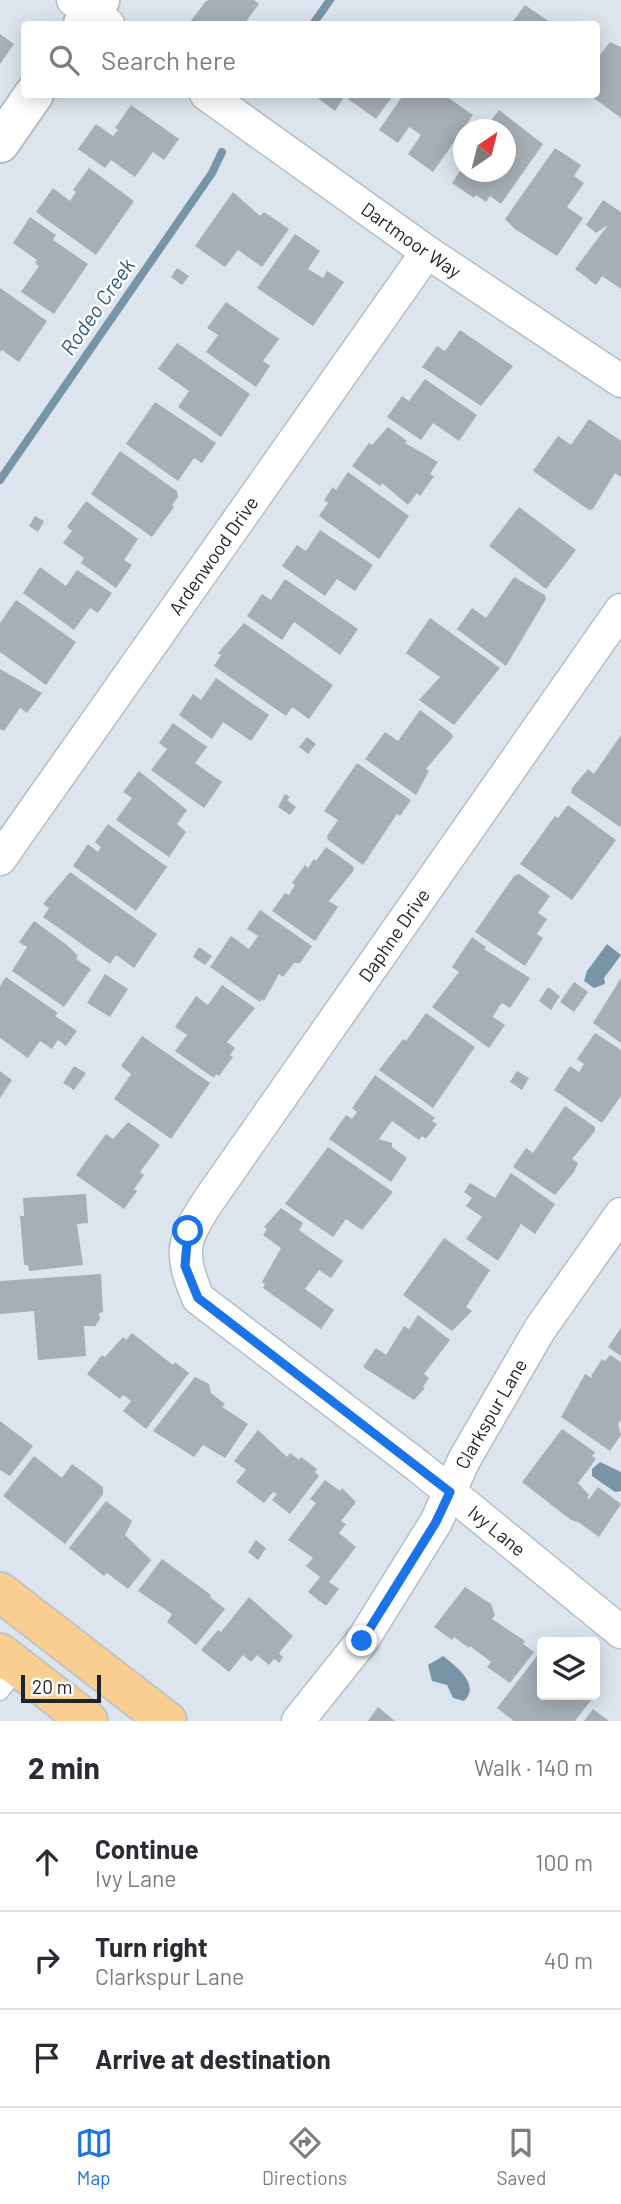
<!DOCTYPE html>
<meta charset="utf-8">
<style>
body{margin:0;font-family:Barlow,sans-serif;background:#f2f2f3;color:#2b2b33}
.controls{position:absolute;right:21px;bottom:21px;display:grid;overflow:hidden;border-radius:7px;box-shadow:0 4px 18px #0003}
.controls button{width:63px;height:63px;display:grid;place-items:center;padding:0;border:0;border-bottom:2px solid #e1e1e2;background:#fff;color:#2b2b33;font:35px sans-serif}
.compass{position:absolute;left:453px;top:119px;width:63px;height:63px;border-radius:50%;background:#fff;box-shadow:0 4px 18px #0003;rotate:35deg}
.scale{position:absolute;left:21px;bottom:18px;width:80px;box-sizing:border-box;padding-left:7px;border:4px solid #212427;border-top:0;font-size:19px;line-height:24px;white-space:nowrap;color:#212427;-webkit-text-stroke:5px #fff;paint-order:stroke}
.stop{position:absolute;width:21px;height:21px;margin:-16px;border:5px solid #1a73e8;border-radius:50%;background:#fff}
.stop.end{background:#1a73e8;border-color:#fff;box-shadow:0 2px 7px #0008}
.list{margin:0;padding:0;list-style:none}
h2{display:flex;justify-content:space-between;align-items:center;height:91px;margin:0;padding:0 28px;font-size:30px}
h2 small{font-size:23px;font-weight:400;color:#7c7c81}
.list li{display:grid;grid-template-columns:46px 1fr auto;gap:21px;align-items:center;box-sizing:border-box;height:98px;padding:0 28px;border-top:2px solid #e1e1e2}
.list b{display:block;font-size:26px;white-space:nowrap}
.list p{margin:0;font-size:23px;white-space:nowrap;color:#7c7c81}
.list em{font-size:23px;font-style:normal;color:#7c7c81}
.icon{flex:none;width:38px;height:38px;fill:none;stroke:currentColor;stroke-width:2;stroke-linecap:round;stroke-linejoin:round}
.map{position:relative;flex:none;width:621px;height:1721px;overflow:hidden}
.search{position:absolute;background:#fff;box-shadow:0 4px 18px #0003;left:21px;right:21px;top:21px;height:77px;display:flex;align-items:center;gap:18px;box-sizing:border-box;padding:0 24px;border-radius:7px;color:#7c7c81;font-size:26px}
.sheet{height:385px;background:#fff}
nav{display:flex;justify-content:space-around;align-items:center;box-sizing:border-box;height:98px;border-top:2px solid #e1e1e2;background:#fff;font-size:19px;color:#7c7c81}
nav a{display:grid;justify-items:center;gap:4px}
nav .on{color:#1a73e8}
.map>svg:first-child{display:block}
.water{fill:#7994a7}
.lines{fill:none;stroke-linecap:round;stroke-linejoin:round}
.stream{stroke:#7994a7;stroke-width:8}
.building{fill:#a6aeb6}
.lane-casing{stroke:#b5bec6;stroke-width:19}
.street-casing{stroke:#b5bec6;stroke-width:35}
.secondary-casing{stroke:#b5bec6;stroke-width:42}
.primary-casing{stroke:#c1c2c3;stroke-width:42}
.lane{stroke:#fff;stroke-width:16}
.street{stroke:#fff;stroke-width:32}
.secondary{stroke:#fff;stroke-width:38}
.primary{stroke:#face91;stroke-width:38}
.route{stroke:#1a73e8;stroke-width:9}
.labels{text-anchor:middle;stroke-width:5;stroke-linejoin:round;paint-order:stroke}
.street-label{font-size:19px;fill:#212427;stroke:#fff}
.water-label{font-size:21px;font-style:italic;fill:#2b5a78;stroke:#fff}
</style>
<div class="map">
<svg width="621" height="1721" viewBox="0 0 621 1721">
<rect width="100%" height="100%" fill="#dce5ed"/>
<path class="water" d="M607 944 621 955 604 978 605 984 594 988 584 981 587 971Z
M600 1462 621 1472V1491L615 1492 592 1476V1469Z
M443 1656C456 1666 481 1685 464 1701L453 1698 447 1685 432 1681 428 1665Z"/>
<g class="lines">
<path class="stream" d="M313 24 330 0
M0 480 212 173 222 152"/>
</g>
<path class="building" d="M210 0H254L259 4 244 24 190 22 206 1Z
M525 5 553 24H511Z
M0 34 14 44 0 64Z
M610 42 621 47V118L588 94H596V60Z
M312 94H346L335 111Z
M351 94H394L376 119 348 99Z
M404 94H443L473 115 433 172 408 154 421 135 409 127 398 143 379 130Z
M131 105 179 139 164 160 153 152 135 177 111 160 105 168 78 149 96 124 113 136 118 130 115 128Z
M499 110 543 144 501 204 490 196 486 202 476 195 474 198 452 183 460 171 505 172V130H484Z
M555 148 581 165 574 176 584 183 567 207 583 218 557 256 515 229 505 219Z
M89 168 134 201 96 255 36 212 53 188 70 201 76 192 73 190Z
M233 192 260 216 264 212 289 229 262 267 238 250 225 267 195 246Z
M603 200 621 212V289L602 276 596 285 575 269 608 225 596 233 586 225Z
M30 217 56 235 53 240 88 264 54 314 21 292 39 266 35 263 37 260 13 243Z
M295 234 320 251 308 269 323 278 327 271 344 282 313 326 257 288Z
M177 268 189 276 182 285 171 277Z
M0 288 47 321 19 362 2 350 0 352Z
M226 302 279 339 263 361 270 366 256 387 206 352 218 335 207 328Z
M460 330 513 366 481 406 422 367 437 346 445 351Z
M177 343 250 394 221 437 178 407 189 391 158 369Z
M425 379 477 415 459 441 433 423 421 440 387 417 402 396 409 401Z
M155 402 216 443 202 463 194 458 178 481 126 444Z
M589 419 621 441V477L615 473 593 509 589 510 533 471 558 436 571 445Z
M388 427 407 441 405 443 438 462 430 474 434 476 420 496 417 493 408 505 382 483 380 486 352 466 369 443 372 445Z
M120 451 177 491 178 497 172 505 174 507 152 537 91 494Z
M348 472 409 516 379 559 319 516 328 503 324 500 333 487 336 490Z
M86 501 138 539 124 560 132 565 116 588 81 563 84 558 63 543 72 531 67 527Z
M519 507 576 550 546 589 489 546Z
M35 516 44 521 38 532 29 526Z
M320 530 373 565 355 591 337 579 325 596 282 566 297 545 306 551Z
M40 567 66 586 77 570 112 593 98 613 90 608 74 630 23 593Z
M514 577 545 595 546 599 506 666 457 629 472 608 486 618Z
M285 579 358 629 340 655 294 622 282 640 247 616 262 594 271 600Z
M16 600 76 642 46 685 0 652V623Z
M430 618 500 668 454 725 419 700 440 677 406 653Z
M244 623 333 685 309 719 292 707 286 716 214 666 221 655 218 653Z
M0 669 42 693 27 713 20 708 4 731 0 729Z
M216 678 269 715 251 741 223 722 212 739 179 715 193 694 201 700Z
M420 710 451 733 453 737 426 769 429 771 416 795 365 759 385 732 398 741Z
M173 723 207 747 195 763 222 782 204 808 151 770 167 749 159 743Z
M621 735V825L620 827 571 793 572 788 588 769 594 774Z
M307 737 316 744 308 754 299 747Z
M357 763 411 800 400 816 397 814 363 865 328 840 327 836 338 820 324 811Z
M139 771 187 810 177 824 186 832 169 857 116 820 132 798 123 792Z
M285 794 290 797 287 800 296 807 290 815 278 807Z
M568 805 616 840 572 900 520 864 555 816 558 818Z
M108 824 167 867 136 911 73 866 88 844 98 852 101 847 95 842Z
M326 847 353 866 354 870 329 901 338 907 315 941 272 911 285 893 289 895 295 885 292 883 305 865 308 868 314 859 316 861Z
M70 872 157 934 134 968 116 955 110 964 43 917 49 908 43 904Z
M519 874 550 896 538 913 547 919 537 934 543 938 525 966 475 932 514 876Z
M260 910 312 946 300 963H294L283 977 279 974 264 1001 262 999 260 1002 210 967 231 936 249 949 258 936 247 929Z
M34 921 67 945 78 956 76 959 91 969 64 1007 12 971 27 947 19 942Z
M472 937 486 947 484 949 530 978 510 1008 502 1003 498 1008 493 1017 505 1025 489 1048 432 1007 459 972 452 967Z
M199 947 212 956 205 965 193 957Z
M105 974 128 989 110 1017 87 1003Z
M6 977 58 1013 55 1016 77 1031 66 1046 58 1040 52 1049 40 1041 28 1058 0 1038V986Z
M621 978V1043L593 1023Z
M574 982 588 992 574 1012 560 1002Z
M222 985 255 1008 227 1042 235 1048 230 1055 233 1057 219 1076 216 1074 214 1078 175 1051 187 1035 175 1027 196 996 208 1005Z
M548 987 560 996 551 1010 539 1001Z
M426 1013 475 1047 433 1108 379 1070 403 1039 406 1041Z
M595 1033 621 1050V1096L602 1123 554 1090 570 1066 579 1072 584 1064 577 1059Z
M142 1036 210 1083 171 1139 114 1099 131 1074 121 1066Z
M74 1066 86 1073 74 1090 63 1083Z
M0 1071 12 1080 0 1098Z
M517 1071 529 1078 522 1090 510 1082Z
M375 1075 435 1118 432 1121 437 1124 426 1139 422 1136 419 1140 392 1121 379 1139 392 1143V1147L407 1158 391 1182 329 1139 346 1115 352 1119 357 1112 352 1108Z
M565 1106 595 1127V1131L572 1159 578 1163 574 1172 555 1195 513 1167 526 1148 533 1153Z
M128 1122 160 1145 140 1172 144 1175 134 1189 137 1191 124 1209 76 1175 106 1134 113 1139Z
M328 1147 393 1192 362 1230 346 1219 333 1237 285 1204Z
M511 1173 555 1204 535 1234 521 1224 498 1261 466 1239 482 1217 466 1206 472 1198 464 1192 470 1183 495 1198Z
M86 1194 88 1223 77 1224 83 1265 29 1271 28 1265H24L20 1216H24L23 1198Z
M281 1208 303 1223 299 1230 343 1261 331 1278 319 1270 305 1289 334 1310 321 1329 263 1288 265 1284 262 1282 281 1248 263 1235 267 1229 264 1227Z
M444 1238 490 1270 466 1307 472 1311 452 1331 403 1295Z
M101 1274 103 1312 99 1313 100 1319 95 1326H84L86 1356 38 1360 34 1311 0 1314V1281Z
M418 1315 450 1340 424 1374 429 1378 423 1387 425 1388 414 1400 363 1367 376 1348 386 1355 404 1326 409 1329Z
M621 1328V1356L608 1347Z
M132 1333 173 1365 175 1362 189 1373 146 1429 123 1411 131 1401 123 1395 120 1399 87 1374 102 1355 105 1357 123 1337 126 1340Z
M610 1355 621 1362V1420L618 1424 621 1435 610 1451 561 1417 585 1374 593 1379 591 1376 602 1359 605 1361Z
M195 1377 209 1384 211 1393 225 1404 222 1407 248 1424 225 1458 203 1445 194 1457 153 1431Z
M0 1421 33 1446 10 1476 0 1470Z
M562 1429 595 1452 592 1456 596 1459 578 1483 589 1495 587 1498 589 1499 598 1487 621 1504 599 1537 578 1522 571 1520 522 1482Z
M258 1430 287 1457 290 1453 299 1460 301 1457 317 1469 315 1472 319 1476 290 1514 272 1500 277 1494 273 1492 264 1503 236 1482 246 1470 234 1461Z
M34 1456 62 1478 72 1464 103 1487V1494L65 1544 3 1496Z
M325 1480 340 1491 342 1488 356 1502 341 1521 346 1524 339 1533 356 1547 329 1582 339 1589 326 1606 308 1592 320 1577 306 1566 313 1558 288 1540 316 1503 310 1499Z
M106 1501 132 1521 125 1535 151 1560 128 1589 107 1573 104 1576 69 1548Z
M256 1540 266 1548 258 1560 248 1552Z
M162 1559 211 1595 210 1597 225 1609 196 1645 167 1622 172 1614 138 1591Z
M465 1587 491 1604 495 1615 492 1619 525 1641 523 1644 534 1652 510 1683 487 1667 491 1662 470 1646 469 1648 454 1637 452 1640 434 1627Z
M249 1597 293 1636 279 1653 283 1657 279 1663 274 1659 269 1665 257 1655 251 1662 243 1655 229 1672 201 1650 218 1630 221 1632Z
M540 1652 542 1695H595L575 1721H514L497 1708Z
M378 1707 395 1721H368Z
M593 1709 609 1721H584Z"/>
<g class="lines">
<defs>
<path id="lane" d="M0 1692 19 1668"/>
<g id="street">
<path d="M73 0 108 24"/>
<path id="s1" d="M206 94 427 252 621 381"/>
<path id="s2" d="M621 610 209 1200C182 1241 179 1252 198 1298L418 1466 621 1632"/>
<path id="s3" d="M0 859 427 252"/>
<path id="s4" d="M298 1721 362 1641 436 1522 464 1460 540 1329 621 1214"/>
</g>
<path id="secondary" d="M83 24 100 0
M0 143 34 94"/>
<path id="primary" d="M0 1592 167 1721
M0 1653 88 1721"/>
</defs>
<use href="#lane" class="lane-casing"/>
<use href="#street" class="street-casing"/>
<use href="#secondary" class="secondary-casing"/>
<use href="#primary" class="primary-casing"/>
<use href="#lane" class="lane"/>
<use href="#street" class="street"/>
<use href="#secondary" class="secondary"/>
<use href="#primary" class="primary"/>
</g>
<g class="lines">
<path class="route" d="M188 1231 185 1266 198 1298 450 1492 436 1522 362 1641"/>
</g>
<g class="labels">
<g class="street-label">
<text dy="7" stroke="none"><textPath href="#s1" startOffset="252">Dartmoor Way</textPath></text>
<text dy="7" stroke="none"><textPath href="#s3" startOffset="371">Ardenwood Drive</textPath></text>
<text transform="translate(394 935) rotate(-55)" y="7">Daphne Drive</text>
<text dy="7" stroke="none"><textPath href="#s4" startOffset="364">Clarkspur Lane</textPath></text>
<text dy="7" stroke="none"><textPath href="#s2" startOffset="1204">Ivy Lane</textPath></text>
</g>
<g class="water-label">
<text transform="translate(98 307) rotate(-55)" y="7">Rodeo Creek</text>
</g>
</g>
</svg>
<div class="controls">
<button><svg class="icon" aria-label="layers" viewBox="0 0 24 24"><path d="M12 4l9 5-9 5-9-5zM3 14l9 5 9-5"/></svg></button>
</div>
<svg class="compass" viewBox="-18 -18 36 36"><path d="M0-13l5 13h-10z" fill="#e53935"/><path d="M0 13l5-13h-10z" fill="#7c7c81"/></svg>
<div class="scale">20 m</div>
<div class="stop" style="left:188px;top:1231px"></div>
<div class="stop end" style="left:362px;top:1641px"></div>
<div class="search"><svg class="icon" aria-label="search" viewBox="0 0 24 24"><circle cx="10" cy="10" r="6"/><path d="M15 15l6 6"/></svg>Search here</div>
</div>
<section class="sheet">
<h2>2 min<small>Walk · 140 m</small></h2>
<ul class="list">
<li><svg class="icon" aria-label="ahead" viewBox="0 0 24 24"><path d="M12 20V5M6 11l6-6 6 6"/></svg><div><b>Continue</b><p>Ivy Lane</p></div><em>100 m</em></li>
<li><svg class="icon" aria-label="right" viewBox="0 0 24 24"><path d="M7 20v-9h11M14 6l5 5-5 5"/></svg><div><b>Turn right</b><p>Clarkspur Lane</p></div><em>40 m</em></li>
<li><svg class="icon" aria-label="arrive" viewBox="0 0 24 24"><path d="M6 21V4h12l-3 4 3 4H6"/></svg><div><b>Arrive at destination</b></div></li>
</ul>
</section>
<nav>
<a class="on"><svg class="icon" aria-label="map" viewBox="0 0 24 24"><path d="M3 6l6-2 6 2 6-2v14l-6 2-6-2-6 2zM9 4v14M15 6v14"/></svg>Map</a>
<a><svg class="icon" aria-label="directions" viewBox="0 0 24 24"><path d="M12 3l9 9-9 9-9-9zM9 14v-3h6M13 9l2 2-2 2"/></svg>Directions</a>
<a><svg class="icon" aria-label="saved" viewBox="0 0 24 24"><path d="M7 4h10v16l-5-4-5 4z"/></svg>Saved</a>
</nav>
